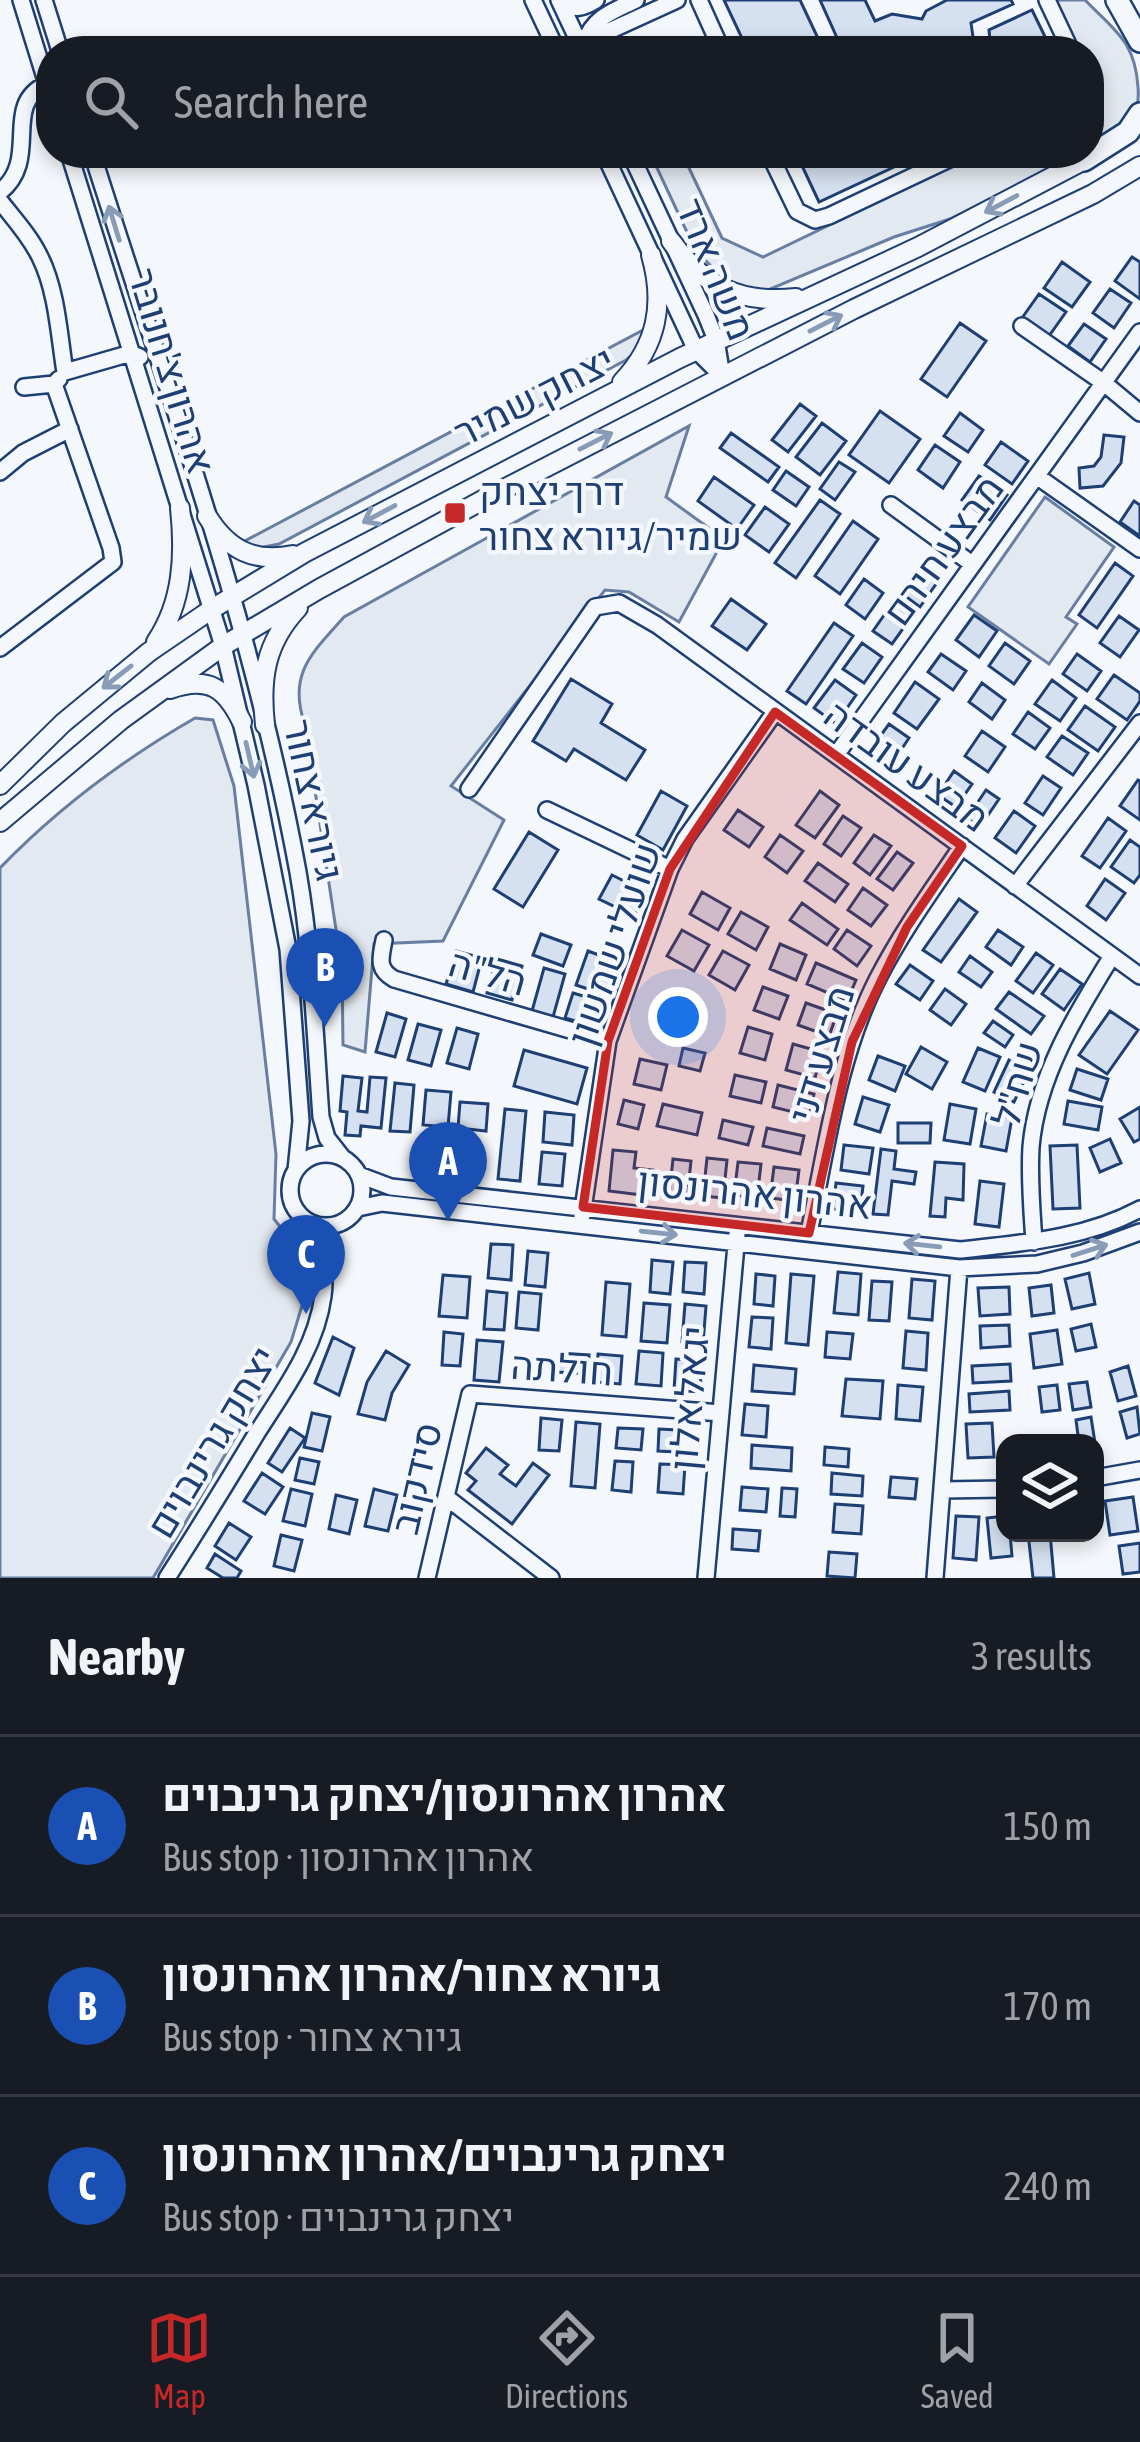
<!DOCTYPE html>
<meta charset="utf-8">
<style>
body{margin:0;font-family:"Asap Condensed",Heebo,sans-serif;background:#242831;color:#f1f3f6}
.controls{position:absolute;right:36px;bottom:36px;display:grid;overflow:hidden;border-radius:24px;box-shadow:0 6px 18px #0003}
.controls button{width:108px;height:108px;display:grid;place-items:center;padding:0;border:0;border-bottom:3px solid #363941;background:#171b24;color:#f1f3f6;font:60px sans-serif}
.you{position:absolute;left:678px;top:1017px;width:42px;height:42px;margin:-30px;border:9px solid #fff;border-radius:50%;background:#1a73e8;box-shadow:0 0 0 18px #1a73e833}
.badge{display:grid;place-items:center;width:78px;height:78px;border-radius:50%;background:#c62828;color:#fff;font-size:39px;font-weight:700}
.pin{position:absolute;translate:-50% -99px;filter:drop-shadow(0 3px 6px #0008)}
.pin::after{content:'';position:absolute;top:63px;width:42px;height:36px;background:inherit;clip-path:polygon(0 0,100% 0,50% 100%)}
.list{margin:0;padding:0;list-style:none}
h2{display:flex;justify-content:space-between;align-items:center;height:156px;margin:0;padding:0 48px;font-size:51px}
h2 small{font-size:39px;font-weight:400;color:#9ea1a6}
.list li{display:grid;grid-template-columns:78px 1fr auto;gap:36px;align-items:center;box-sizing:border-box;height:180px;padding:0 48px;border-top:3px solid #363941}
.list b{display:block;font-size:45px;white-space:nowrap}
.list p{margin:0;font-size:39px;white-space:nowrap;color:#9ea1a6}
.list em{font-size:39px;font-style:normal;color:#9ea1a6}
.icon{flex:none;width:66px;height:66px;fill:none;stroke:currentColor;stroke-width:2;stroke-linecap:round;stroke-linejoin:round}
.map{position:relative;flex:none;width:1140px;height:1578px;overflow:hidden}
.search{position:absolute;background:#171b24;box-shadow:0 6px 18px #0003;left:36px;right:36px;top:36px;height:132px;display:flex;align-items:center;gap:30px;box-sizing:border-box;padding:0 42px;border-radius:48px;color:#9ea1a6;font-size:45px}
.sheet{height:696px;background:#171b24}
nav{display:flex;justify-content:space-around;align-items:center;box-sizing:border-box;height:168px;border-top:3px solid #363941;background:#171b24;font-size:33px;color:#9ea1a6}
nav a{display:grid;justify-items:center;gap:6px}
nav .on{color:#c62828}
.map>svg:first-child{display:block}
.green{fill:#e3e9f0;stroke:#687fa3;stroke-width:3}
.building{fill:#d5e0f0;stroke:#1d3f73;stroke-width:3}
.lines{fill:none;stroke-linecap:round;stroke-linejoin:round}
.minor-casing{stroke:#1d3f73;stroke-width:20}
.major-casing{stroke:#1d3f73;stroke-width:22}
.highway-casing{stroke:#1d3f73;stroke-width:26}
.minor{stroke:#f4f7fb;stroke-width:15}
.major{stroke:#f4f7fb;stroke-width:18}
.highway{stroke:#f4f7fb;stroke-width:21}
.oneway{stroke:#889bb7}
.marked{fill:#c62828;fill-opacity:0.2;stroke:#c62828;stroke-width:9;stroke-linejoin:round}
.poi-dot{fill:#c62828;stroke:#f4f7fb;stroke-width:4.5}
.labels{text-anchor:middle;stroke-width:9;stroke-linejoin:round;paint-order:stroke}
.street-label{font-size:39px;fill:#1d3f73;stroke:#f4f7fb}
.poi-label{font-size:39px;fill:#1d3f73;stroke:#f4f7fb;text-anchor:start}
</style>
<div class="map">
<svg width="1140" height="1578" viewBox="0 0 1140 1578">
<rect width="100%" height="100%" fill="#f4f7fb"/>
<path class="green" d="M1055 0H1085C1115 31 1135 41 1138 87 1139 100 1138 111 1128 121 1117 132 1101 141 1089 150V51H1079Z
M650 153H682L722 238 763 257 979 153H1083L950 219 894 237 768 290 745 289 722 277 706 261 686 230Z
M647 328 632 355 626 360 279 544 259 548 241 543Z
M689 426 666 497 724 539 679 622 629 592 605 590 451 786 504 820 443 941 374 944 365 1052 343 1045 342 969 305 725C287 674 312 653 344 617Z
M1045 497 1114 547 1066 617 1077 624 1049 664 968 607Z
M195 718 213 720 234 786 276 1154 274 1219 307 1261 308 1286 291 1342 153 1578H0V868C57 809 124 759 195 718Z"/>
<path class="building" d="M724 0H800L824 51H748Z
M820 0H865L875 21 892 14 922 19 926 11 947 0H1011L1013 4 971 23 975 51H843Z
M1032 10 1052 51H991L989 30Z
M796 153H924L819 202Z
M1132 257 1140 262V299L1115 281Z
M1062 262 1090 282 1072 307 1044 288Z
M1110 289 1131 303 1114 328 1093 313Z
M1039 294 1066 312 1049 336 1022 318Z
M960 323 986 341 947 397 921 379Z
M1084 324 1106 339 1090 362 1068 346Z
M800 404 816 416 788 452 772 440Z
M880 411 920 439 889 483 849 455Z
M960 413 983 430 968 452 944 436Z
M822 423 846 441 820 475 796 457Z
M731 433 779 467 768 482 720 448Z
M1104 435 1124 437 1121 463 1103 486 1080 488 1079 468 1094 466 1101 457Z
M1001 442 1028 461 1012 484 985 465Z
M935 445 960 462 943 488 918 470Z
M839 462 855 472 835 500 820 489Z
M786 471 809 487 796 506 773 490Z
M979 476 1007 495 990 520 962 500Z
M714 477 754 505 737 529 698 501Z
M820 500 840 514 796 578 775 563Z
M1134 501 1140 505V536L1120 522Z
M765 507 789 524 769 552 745 535Z
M853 521 878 539 840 594 815 576Z
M1115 563 1133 576 1097 628 1079 615Z
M921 564 941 577 920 607 901 593Z
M864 579 883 593 865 619 846 605Z
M896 598 915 612 892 644 873 631Z
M731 599 766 624 747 650 712 626Z
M974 615 997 631 979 657 956 640Z
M1119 616 1139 630 1120 657 1100 643Z
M834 623 853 636 806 704 787 691Z
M862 643 882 657 864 683 843 669Z
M1005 643 1030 661 1014 684 989 666Z
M941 654 966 671 953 690 928 672Z
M1077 654 1101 671 1087 691 1063 674Z
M1114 675 1140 693V701L1127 720 1097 699Z
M571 679 612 704 601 723 645 750 626 780 574 749 566 761 533 741Z
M835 680 856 695 836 724 814 708Z
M1052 680 1076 698 1060 721 1035 704Z
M915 682 939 699 917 729 894 713Z
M982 683 1005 700 992 719 969 702Z
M1085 706 1115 727 1098 751 1068 730Z
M1028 712 1050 728 1035 749 1013 734Z
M889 724 909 738 891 765 870 750Z
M982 731 1005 747 988 772 965 756Z
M1062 736 1088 753 1073 775 1047 757Z
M954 771 972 784 956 807 938 795Z
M1043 776 1061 788 1043 815 1025 803Z
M1138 780 1140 781V820L1120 806Z
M986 790 999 799 980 827 967 818Z
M661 791 687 806 663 850 637 835Z
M820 791 839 805 815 838 796 825Z
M738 810 763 827 749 847 724 830Z
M1014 811 1035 826 1016 853 995 838Z
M843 816 861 828 841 856 824 844Z
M1108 818 1126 831 1100 868 1082 856Z
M529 832 558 850 523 907 494 889Z
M780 835 803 851 787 873 765 857Z
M874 835 891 846 870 875 854 863Z
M1130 840 1140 847V875L1134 883 1111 867Z
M897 852 913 863 893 890 877 879Z
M818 863 848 884 835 902 805 881Z
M612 875 646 892 634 916 599 899Z
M1105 879 1125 893 1106 920 1087 906Z
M863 888 887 905 871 926 848 910Z
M702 892 730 908 718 930 690 914Z
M959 899 977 912 941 962 923 950Z
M802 903 838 929 827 945 790 920Z
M741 912 768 927 756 950 728 934Z
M682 930 709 945 694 971 667 956Z
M847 930 871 946 857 966 834 949Z
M998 930 1023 947 1011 965 986 947Z
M541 934 571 945 563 966 533 955Z
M780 944 806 955 796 980 770 969Z
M456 951 482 958 473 992 446 984Z
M588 951 618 962 606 995 576 985Z
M723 951 749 965 735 990 709 975Z
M1036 953 1053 965 1033 993 1016 981Z
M970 956 992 972 981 987 959 972Z
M497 959 522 966 512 1000 487 993Z
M816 963 856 980 847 1001 807 984Z
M910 965 933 981 920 1000 896 984Z
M544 968 565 974 553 1017 532 1011Z
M1060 969 1082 984 1064 1010 1042 994Z
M763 987 788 996 779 1019 754 1010Z
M945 989 966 1004 951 1025 930 1010Z
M1009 992 1044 1016 1031 1034 996 1009Z
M573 993 603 1002 596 1027 565 1018Z
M806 1003 837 1014 829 1036 798 1025Z
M1110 1011 1138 1030 1107 1074 1079 1055Z
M387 1013 406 1019 395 1057 376 1052Z
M993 1021 1013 1035 1005 1047 984 1033Z
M418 1024 441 1030 431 1066 408 1060Z
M748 1027 772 1034 765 1060 740 1053Z
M457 1028 478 1034 469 1069 447 1063Z
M793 1044 822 1052 815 1078 786 1070Z
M921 1047 947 1062 932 1089 906 1074Z
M683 1048 705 1053 700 1071 679 1066Z
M978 1048 1000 1057 985 1091 963 1082Z
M524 1050 587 1068 577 1104 514 1086Z
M878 1056 905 1066 895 1091 869 1080Z
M640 1059 667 1065 661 1090 634 1084Z
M1009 1060 1030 1070 1014 1102 994 1092Z
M1077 1069 1108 1079 1101 1100 1070 1090Z
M735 1075 766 1082 761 1103 730 1096Z
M343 1076 362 1078 358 1111 367 1112 370 1077 386 1078 381 1128 361 1126 360 1136 345 1135 347 1112 340 1111Z
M395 1083 414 1085 410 1132 390 1131Z
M778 1085 814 1094 809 1116 773 1107Z
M426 1090 451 1092 448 1127 423 1125Z
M863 1097 889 1105 880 1132 855 1124Z
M624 1100 644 1105 638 1129 618 1124Z
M1068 1101 1102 1107 1098 1130 1064 1124Z
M460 1102 488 1104 486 1131 458 1128Z
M663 1104 702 1113 697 1135 657 1126Z
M950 1104 976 1109 970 1144 944 1140Z
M1140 1107V1139L1134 1142 1120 1119Z
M505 1109 526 1111 520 1181 498 1179Z
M545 1112 574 1115 572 1145 543 1142Z
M987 1114 1012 1118 1006 1151 981 1146Z
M723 1120 753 1127 748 1145 719 1138Z
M898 1123H931L930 1143H898Z
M767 1128 804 1136 800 1154 763 1146Z
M1110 1139 1121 1163 1100 1172 1090 1148Z
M844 1145 873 1148 869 1174 841 1170Z
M1077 1145 1080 1208 1053 1209 1050 1146Z
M881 1149 896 1151 894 1169 916 1172 914 1184 892 1181 888 1215 873 1214Z
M613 1150 636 1152 634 1168 653 1170 650 1196 609 1191Z
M542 1152 565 1154 562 1186 539 1184Z
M707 1158 727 1160 723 1198 703 1196Z
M673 1159 691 1161 687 1198 669 1196Z
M738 1162 761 1164 757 1198 734 1195Z
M935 1162 964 1164 963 1200 946 1198 945 1217 930 1216Z
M774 1167 799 1170 795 1201 770 1198Z
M980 1181 1004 1184 999 1227 975 1224Z
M836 1183 863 1186 860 1212 833 1209Z
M491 1244 513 1245 511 1280 488 1278Z
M528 1251 548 1253 545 1287 525 1285Z
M652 1260 673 1262 670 1294 650 1292Z
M685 1262 706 1263 704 1294 683 1292Z
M838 1272 861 1274 858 1315 834 1313Z
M1089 1273 1095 1304 1072 1309 1065 1279Z
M756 1274 775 1276 773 1306 754 1304Z
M791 1274 814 1276 808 1345 786 1343Z
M443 1275 470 1277 467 1318 439 1316Z
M912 1279 935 1281 932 1320 909 1318Z
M872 1281 892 1282 889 1321 869 1320Z
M606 1282 630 1284 626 1337 602 1335Z
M1051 1285 1054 1313 1032 1316 1029 1288Z
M1009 1287 1010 1314 980 1316 978 1288Z
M487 1291 507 1293 504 1330 484 1329Z
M519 1292 541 1294 538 1330 516 1328Z
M644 1303 670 1305 667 1343 641 1341Z
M685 1304 706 1306 703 1344 682 1342Z
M752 1317 773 1318 771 1349 749 1347Z
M1091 1324 1096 1347 1076 1351 1071 1329Z
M1009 1325 1010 1346 981 1348 980 1326Z
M1057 1330 1062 1364 1034 1368 1030 1334Z
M906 1331 928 1333 926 1370 903 1368Z
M444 1332 463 1334 460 1366 442 1365Z
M827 1332 853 1334 850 1359 825 1357Z
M333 1337 354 1348 339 1395 315 1383Z
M477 1340 503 1342 499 1382 474 1380Z
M386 1351 409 1365 392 1393 385 1420 358 1414 367 1382Z
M639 1351 663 1353 661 1386 636 1384Z
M558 1353 589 1355 588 1374 557 1372Z
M598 1354 622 1356 620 1384 596 1382Z
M676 1359 702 1361 700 1392 674 1390Z
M1010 1364 1011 1381 973 1383 972 1366Z
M754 1365 796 1369 794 1394 752 1391Z
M1128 1366 1136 1396 1118 1401 1110 1372Z
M846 1379 883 1381 880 1419 842 1416Z
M1087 1382 1091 1407 1073 1410 1069 1384Z
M898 1385 923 1387 920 1421 896 1419Z
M1057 1385 1060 1410 1042 1412 1039 1387Z
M1009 1391 1010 1410 970 1412 969 1394Z
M745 1404 768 1406 766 1437 742 1435Z
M1137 1407 1140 1434 1127 1438 1120 1412Z
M312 1413 330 1417 322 1451 304 1447Z
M1091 1417 1095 1443H1079L1076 1420Z
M541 1418 562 1420 559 1451 539 1450Z
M576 1422 600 1424 595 1488 571 1486Z
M992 1423 994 1457 968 1458 966 1424Z
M290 1428 305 1438 282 1472 268 1463Z
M618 1428 643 1429 641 1450 616 1448Z
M659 1429 677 1430 675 1452 658 1451Z
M752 1445 792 1448 791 1471 751 1468Z
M825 1447 849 1449 848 1467 824 1465Z
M486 1448 508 1465 500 1474 516 1486 533 1463 549 1475 512 1524 468 1490 476 1481 466 1473Z
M300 1458 319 1462 314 1484 295 1480Z
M615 1461 633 1462 631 1492 612 1490Z
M660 1464 685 1465 683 1494 658 1492Z
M262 1473 283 1487 265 1514 244 1501Z
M832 1473 863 1476 862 1496 831 1494Z
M891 1477 917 1479 915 1499 889 1497Z
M742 1487 768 1489 766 1512 740 1510Z
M782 1488 797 1489 795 1517 780 1516Z
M291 1489 312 1494 305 1526 283 1521Z
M374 1489 397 1495 388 1531 365 1526Z
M336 1495 357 1500 349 1534 329 1529Z
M1133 1497 1138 1531 1110 1535 1105 1501Z
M835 1504 863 1506 861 1534 833 1532Z
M956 1516 979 1517 976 1560 953 1558Z
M1005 1516V1533H1010L1012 1556 991 1558 987 1518Z
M229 1523 251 1537 236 1560 215 1546Z
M733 1529 760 1531 758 1551 732 1549Z
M1028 1533H1050L1054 1578H1033Z
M281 1535 302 1540 294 1571 274 1566Z
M1140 1543V1572L1123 1574 1119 1546Z
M829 1552 857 1554 855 1578 827 1576Z
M215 1554 241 1571 237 1578H223L207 1568Z"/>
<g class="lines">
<defs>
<path id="minor" d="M21 0 51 97
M44 0 60 51
M533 0 557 51
M559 0 583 51
M699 0 722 51
M1047 0 1071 51
M561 2C575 11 583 8 596 0
M585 42 677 0
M585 42C593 17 614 11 636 0
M69 153 223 646 256 785 288 949 301 1121 296 1170
M92 153C167 390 253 626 298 872 312 952 315 1035 321 1117L327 1138 342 1157
M604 153 696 350 722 376
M630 153 706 315 716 340 722 376
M769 153 797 211 815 220 829 216 962 153
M0 192C42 158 0 105 47 84
M0 201C14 219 30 236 40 257 57 291 59 335 65 372L131 353 140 357
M1022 326 1104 383 1140 413
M24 387 54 384 59 379
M0 472 23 453 70 429
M1038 477 1140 549
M891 505 972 564
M0 648 113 562 111 548 54 384
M836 755 1140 332
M469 789 595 607 619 603 657 625 1140 976
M547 810 670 869
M1015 886 1140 723
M384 940C381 957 376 969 394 979L608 1041
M290 1190a36 36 0 1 1 72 0a36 36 0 1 1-72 0Z
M359 1175 391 1187 960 1250C1022 1243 1084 1239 1140 1209
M358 1208 382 1203 959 1268 1037 1264 1083 1253 1140 1232
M582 1216 608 1041 670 869 685 839 775 712
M809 1233C826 1149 838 1057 877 980 901 933 932 890 962 846
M1034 1242C1032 1211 1029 1179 1031 1147 1037 1077 1076 1014 1112 956
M1095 1478 1140 1470
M942 1490 1005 1489
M446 1497 551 1578
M167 1578C197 1531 226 1484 255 1436 282 1393 316 1349 323 1296 327 1267 318 1243 303 1218
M427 1578 470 1394 721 1413
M706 1578 737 1234
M935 1578 959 1268"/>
<path id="major" d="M671 241C704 287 740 304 796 298
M622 382C657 345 665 304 651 255
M207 516C228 550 254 563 293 555
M156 642C183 602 185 555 180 508
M170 689C208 676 225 687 242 722
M265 725C260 679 265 643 298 608
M0 785 63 723 149 652 212 609 304 553 680 358 918 247 1092 156
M0 822 121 720 223 646 319 589 492 495 854 309 1093 194 1140 166"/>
<path id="highway" d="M1117 0 1140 41
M1084 160 1128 132 1140 114"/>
</defs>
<use href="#minor" class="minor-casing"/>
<use href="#major" class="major-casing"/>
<use href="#highway" class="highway-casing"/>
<use href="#minor" class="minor"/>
<use href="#major" class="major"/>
<use href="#highway" class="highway"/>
</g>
<defs><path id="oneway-shaft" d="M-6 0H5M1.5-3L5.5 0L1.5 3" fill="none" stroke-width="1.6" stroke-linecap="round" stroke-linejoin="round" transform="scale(3)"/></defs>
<g class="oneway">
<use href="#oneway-shaft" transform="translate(1001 204) rotate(152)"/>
<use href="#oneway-shaft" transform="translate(114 223) rotate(-107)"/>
<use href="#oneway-shaft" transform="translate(826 323) rotate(-27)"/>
<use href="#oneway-shaft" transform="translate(596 441) rotate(-27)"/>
<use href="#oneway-shaft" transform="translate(379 514) rotate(152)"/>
<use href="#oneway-shaft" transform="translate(117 677) rotate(142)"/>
<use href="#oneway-shaft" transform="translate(250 760) rotate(77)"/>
<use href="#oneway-shaft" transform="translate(659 1233) rotate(6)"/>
<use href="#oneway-shaft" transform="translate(922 1245) rotate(-174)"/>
<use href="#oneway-shaft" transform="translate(1090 1250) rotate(-18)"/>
</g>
<path class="marked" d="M775 712 962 846 907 927 852 1042 809 1233 583 1207 608 1041 670 869Z"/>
<rect class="poi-dot" x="443" y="501" width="24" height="24" rx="6"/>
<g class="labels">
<g class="street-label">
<text transform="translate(716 269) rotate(68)" y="14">משה ארד</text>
<text transform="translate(172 371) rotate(73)" y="14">אהרון צ'חנובר</text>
<text transform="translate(534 396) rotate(-27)" y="14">יצחק שמיר</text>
<text transform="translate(943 550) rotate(-54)" y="14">מבצע חירם</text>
<text transform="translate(907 766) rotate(36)" y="14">מבצע עובדה</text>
<text transform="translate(314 800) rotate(78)" y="14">גיורא צחור</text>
<text transform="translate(614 944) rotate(-71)" y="14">שועלי שמשון</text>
<text transform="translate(488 972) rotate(16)" y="14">הל"ה</text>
<text transform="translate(821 1054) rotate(-73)" y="14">מבצע דני</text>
<text transform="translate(1017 1084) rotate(-73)" y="14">שח"ל</text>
<text transform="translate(755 1193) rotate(6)" y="14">אהרון אהרונסון</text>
<text transform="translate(562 1368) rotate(4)" y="14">חולתה</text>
<text transform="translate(689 1398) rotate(-85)" y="14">יגאל אלון</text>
<text transform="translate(212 1442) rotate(-59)" y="14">יצחק גרינבוים</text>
<text transform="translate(416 1478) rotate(-77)" y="14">סידקוב</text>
</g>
<g class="poi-label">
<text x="479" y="505">דרך יצחק<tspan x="479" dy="45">שמיר/גיורא צחור</tspan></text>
</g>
</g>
</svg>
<div class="controls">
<button><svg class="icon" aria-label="layers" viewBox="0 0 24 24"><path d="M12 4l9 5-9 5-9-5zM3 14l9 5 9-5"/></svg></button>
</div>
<div class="you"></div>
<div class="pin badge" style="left:448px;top:1221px;background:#1a4fb4">A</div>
<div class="pin badge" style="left:325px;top:1027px;background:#1a4fb4">B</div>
<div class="pin badge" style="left:306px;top:1314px;background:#1a4fb4">C</div>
<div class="search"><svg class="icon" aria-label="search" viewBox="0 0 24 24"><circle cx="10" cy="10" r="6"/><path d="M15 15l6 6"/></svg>Search here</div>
</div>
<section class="sheet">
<h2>Nearby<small>3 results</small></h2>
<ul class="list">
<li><span class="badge" style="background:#1a4fb4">A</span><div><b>אהרון אהרונסון/יצחק גרינבוים</b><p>Bus stop · אהרון אהרונסון</p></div><em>150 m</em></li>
<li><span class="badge" style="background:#1a4fb4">B</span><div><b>גיורא צחור/אהרון אהרונסון</b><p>Bus stop · גיורא צחור</p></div><em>170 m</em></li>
<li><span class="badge" style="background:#1a4fb4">C</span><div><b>יצחק גרינבוים/אהרון אהרונסון</b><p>Bus stop · יצחק גרינבוים</p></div><em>240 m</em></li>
</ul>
</section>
<nav>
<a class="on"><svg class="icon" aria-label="map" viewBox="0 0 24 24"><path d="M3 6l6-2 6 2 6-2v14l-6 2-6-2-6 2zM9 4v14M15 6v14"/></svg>Map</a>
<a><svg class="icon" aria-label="directions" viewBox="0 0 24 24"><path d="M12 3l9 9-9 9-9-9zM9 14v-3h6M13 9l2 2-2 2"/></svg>Directions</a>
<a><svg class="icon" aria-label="saved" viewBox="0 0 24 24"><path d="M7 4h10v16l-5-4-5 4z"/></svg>Saved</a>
</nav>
